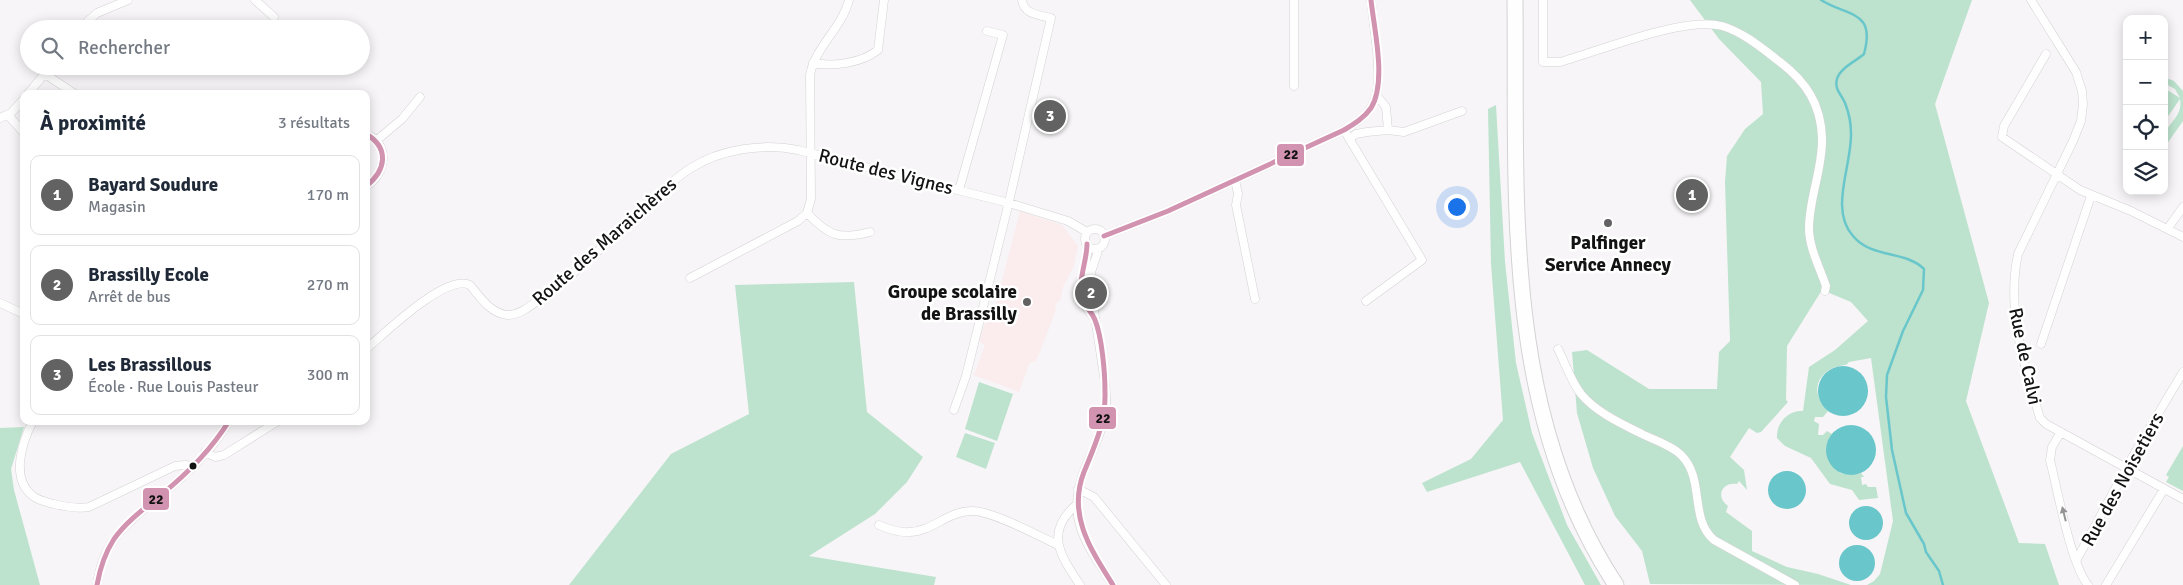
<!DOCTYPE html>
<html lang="fr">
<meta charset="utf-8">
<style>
body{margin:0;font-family:Signika,sans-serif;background:#f6f6f7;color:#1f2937}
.controls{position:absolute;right:15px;top:15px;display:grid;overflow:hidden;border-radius:10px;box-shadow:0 2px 12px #0003}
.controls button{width:45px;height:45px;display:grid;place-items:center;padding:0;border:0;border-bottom:1px solid #e0e1e3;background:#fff;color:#1f2937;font:25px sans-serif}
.you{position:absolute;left:1456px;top:206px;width:18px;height:18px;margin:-12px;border:4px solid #fff;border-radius:50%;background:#1a73e8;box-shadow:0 0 0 8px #1a73e833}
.badge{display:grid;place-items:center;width:32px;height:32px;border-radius:50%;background:#636263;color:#fff;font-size:16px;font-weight:700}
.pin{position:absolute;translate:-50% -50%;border:2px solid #fff;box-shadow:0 1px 5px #0006}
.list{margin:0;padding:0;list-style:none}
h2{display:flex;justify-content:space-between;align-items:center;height:65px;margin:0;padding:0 20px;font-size:21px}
h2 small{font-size:16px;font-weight:400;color:#747a83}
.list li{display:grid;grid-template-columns:32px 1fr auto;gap:15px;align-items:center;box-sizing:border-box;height:80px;margin:0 10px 10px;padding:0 10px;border:1px solid #e0e1e3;border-radius:10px}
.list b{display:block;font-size:19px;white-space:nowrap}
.list p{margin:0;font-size:16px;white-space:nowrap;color:#747a83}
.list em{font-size:16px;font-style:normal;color:#747a83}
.icon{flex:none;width:28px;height:28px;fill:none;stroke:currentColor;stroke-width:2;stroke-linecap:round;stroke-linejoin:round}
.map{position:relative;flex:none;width:2183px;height:585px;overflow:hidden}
.search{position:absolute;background:#fff;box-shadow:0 2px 12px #0003;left:20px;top:20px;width:350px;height:55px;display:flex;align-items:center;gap:12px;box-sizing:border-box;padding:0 18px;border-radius:28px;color:#747a83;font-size:19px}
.panel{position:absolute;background:#fff;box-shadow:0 2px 12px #0003;left:20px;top:90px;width:350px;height:335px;border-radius:10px}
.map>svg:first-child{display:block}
.education{fill:#fbecee}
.green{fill:#bde3ce}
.water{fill:#69c6ca}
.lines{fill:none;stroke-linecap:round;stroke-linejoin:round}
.stream{stroke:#69c6ca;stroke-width:2.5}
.street-casing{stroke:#d4d2d4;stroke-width:9}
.highway-casing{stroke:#d4d2d4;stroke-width:17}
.street{stroke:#fefefe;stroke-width:8}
.highway{stroke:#fefefe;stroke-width:15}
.bus-1-casing{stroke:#fff;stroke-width:9}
.bus-1{stroke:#d293b0;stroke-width:5}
.oneway{fill:#959495}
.poi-dot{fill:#636263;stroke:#fff;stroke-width:2}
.bus-dot{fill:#141314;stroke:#fff;stroke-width:2}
.labels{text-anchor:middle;stroke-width:5;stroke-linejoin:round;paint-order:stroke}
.street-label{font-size:19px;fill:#141314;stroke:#fff}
.poi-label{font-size:19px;font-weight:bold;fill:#141314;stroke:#fff}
.line-badge{stroke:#fff;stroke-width:2}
.pale-badge-label{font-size:14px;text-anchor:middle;font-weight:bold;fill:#111}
</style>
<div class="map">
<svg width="2183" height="585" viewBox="0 0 2183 585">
<rect width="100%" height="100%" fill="#f7f5f7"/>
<path class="education" d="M1020 211 1062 225 1078 246 1074 266 1063 287 1060 300 1056 304 1055 312 1040 352 1035 362H1030L1019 392 974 375 985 345 979 341 988 314 993 315Z"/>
<path class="green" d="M1690 0H1972L1935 104 1989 303 1966 401 2019 543 2045 544 2059 585H1867L1874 581 1880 574 1893 521 1871 358 1849 362 1846 365C1819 367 1807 391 1828 411L1823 417H1815L1814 421 1819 424 1818 435H1823L1827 431 1832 434 1829 438 1840 473 1850 475 1861 473 1864 477H1861L1862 485 1866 484 1868 487H1876L1878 498 1859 500 1852 490 1830 484 1811 458 1785 446 1777 438C1776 422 1789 410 1803 411L1809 367 1835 350 1868 321 1851 302 1822 290 1787 346 1786 400 1788 402 1761 432 1757 433 1749 428 1730 457 1744 470 1747 490 1739 481 1737 484C1722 481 1715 497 1728 506L1726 512 1752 531V551L1787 567 1818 574 1851 585 1650 584 1642 551 1615 516 1593 468 1577 413 1572 352 1587 350 1649 389H1717L1719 352 1730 341 1725 182 1727 156 1745 129 1763 114 1761 82 1719 39Z
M2164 77 2174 81 2183 91V121L2164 148C2164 144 2163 139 2164 135 2169 122 2183 116 2180 99L2164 122V88L2180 98 2175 89 2164 83Z
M1496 105 1505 262 1516 363 1532 433 1567 525 1601 585H1585L1520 462 1427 492 1422 483 1471 459 1503 420 1491 264 1488 109Z
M854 282 867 412 923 457 907 482 875 514 809 556 936 577 934 585H569L671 454 749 414 735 285Z
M979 382 1013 394 997 441 965 429Z
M24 427 11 469 14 490 40 585H0V428Z
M965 433 995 443 986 469 956 457Z
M2183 446V491L2166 482 2169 477 2166 475Z"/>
<path class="water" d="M1818 391a25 25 0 1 1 50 0a25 25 0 1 1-50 0Z
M1826 450a25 25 0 1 1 50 0a25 25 0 1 1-50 0Z
M1768 490a19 19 0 1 1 38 0a19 19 0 1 1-38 0Z
M1849 523a17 17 0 1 1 34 0a17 17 0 1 1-34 0Z
M1839 563a18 18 0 1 1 36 0a18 18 0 1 1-36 0Z"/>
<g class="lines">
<path class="stream" d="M1821 0C1848 17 1876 10 1864 54 1856 61 1840 68 1837 79 1834 90 1842 95 1845 103 1849 113 1851 123 1851 133 1852 166 1829 209 1853 236 1872 259 1905 250 1924 269L1923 290 1903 331 1887 375 1886 397 1892 450 1906 513 1924 544 1926 552 1939 571 1943 585"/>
<defs>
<path id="street" d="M255 0 274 17
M1294 0V86
M1543 0V62H1560C1600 51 1683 16 1722 26 1743 32 1763 49 1780 62 1806 82 1821 104 1822 138 1823 168 1809 198 1809 228 1809 248 1820 268 1826 286L1825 291
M2031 0 2076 72 2082 91 2083 104 2081 121 2073 141 2018 254C2006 310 2024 365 2040 418L2046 424 2183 499
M79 29 97 13 128 0
M2046 54 2004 126 2002 137 2080 190 2131 211 2183 237
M813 63C833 67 862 63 878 50L884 0
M45 74 75 94
M28 94 51 66
M1377 96 1386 107 1388 130
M8 115 24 133
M0 118 11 113 24 99
M1344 130 1422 260 1366 301
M366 134C390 143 387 174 366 186
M1349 139 1356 134 1367 132 1388 130 1404 132 1462 111
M377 140 402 119 420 97
M1235 180 1238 194 1236 205 1255 299
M959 190 1003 35 987 31
M807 213C829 236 839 240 870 232
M2168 228 2183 207
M1085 239a10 10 0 1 1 20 0a10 10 0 1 1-20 0Z
M1104 236 1168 211 1344 130C1381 111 1380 88 1377 51 1375 34 1373 17 1371 0
M1087 244C1090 277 1067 289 1095 319
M1099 248 1091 272 1090 284C1094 310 1098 337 1102 363 1104 377 1107 391 1106 405 1104 427 1095 446 1086 466 1064 518 1086 543 1113 585
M690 278 798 221 807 213 811 199 810 75C815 47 842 28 849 0
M0 303 24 314
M2041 344 2091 196
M366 349C384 334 446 273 470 285 480 297 491 314 508 315 521 315 534 303 544 296 582 269 615 234 650 202 663 191 676 177 691 168 721 149 763 143 798 150L1009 203 1068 221 1087 232
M1558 349C1565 363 1571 381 1581 394 1596 412 1620 423 1642 434 1654 440 1673 446 1682 456 1705 480 1689 518 1714 540L1795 585
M954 410 966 376 1008 206 1051 18C1040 15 1024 15 1022 0
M33 421C22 442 10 479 33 496 39 501 47 502 54 504 66 507 77 509 89 507L175 466 185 465 193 466
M2061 432 2052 447 2050 460C2057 488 2071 565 2088 585
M205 452 215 457 224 455 278 421
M1078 489 1094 497 1166 585
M1076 505C1044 533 1061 556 1080 585
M879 525C888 529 898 533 909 532 932 532 949 510 973 511 992 511 1039 536 1058 545
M2076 561 2133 456 2183 372
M97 585C104 532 137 517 173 485 194 467 215 445 229 421
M2106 585 2164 489"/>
<path id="highway" d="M1515 0C1517 199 1501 411 1616 585"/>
</defs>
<use href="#street" class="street-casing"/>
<use href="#highway" class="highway-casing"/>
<use href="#street" class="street"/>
<use href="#highway" class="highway"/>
<defs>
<path id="bus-1" d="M366 134C390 148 386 171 366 186
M1104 236 1168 211 1344 130C1354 124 1364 118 1371 108 1387 82 1374 29 1371 0
M1087 244C1087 260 1079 277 1081 293 1083 305 1091 310 1095 320 1102 337 1105 373 1105 392 1106 422 1095 445 1084 472 1067 515 1091 550 1113 585
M97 585C100 568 105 553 114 539 127 521 145 508 162 494 188 473 211 450 229 421"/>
</defs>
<use href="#bus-1" class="bus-1-casing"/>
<use href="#bus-1" class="bus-1"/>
</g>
<defs><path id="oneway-solid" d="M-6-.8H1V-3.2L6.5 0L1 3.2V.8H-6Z" transform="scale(1.25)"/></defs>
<use class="oneway" href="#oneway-solid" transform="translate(2064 514) rotate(-104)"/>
<g class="poi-dot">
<circle cx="1608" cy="223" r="5"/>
<circle cx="1027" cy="302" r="5"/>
</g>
<circle class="bus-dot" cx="193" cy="466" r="4.5"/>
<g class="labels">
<g class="street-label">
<text transform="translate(886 171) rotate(14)" y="7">Route des Vignes</text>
<text transform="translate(604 241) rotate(-41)" y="7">Route des Maraichères</text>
<text transform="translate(2026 356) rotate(78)" y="7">Rue de Calvi</text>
<text transform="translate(2122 479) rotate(-61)" y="7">Rue des Noisetiers</text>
</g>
<g class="poi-label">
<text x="1608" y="249">Palfinger<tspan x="1608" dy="22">Service Annecy</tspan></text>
<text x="1017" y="298" text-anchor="end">Groupe scolaire<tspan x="1017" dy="22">de Brassilly</tspan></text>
</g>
</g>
<g class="line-badge">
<rect x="1276" y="143" width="29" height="24" rx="5" fill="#d293b0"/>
<rect x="1088" y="406" width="29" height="24" rx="5" fill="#d293b0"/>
<rect x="142" y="487" width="28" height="24" rx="5" fill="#d293b0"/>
</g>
<g class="pale-badge-label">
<text x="1291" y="159">22</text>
<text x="1103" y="423">22</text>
<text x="156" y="504">22</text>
</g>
</svg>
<div class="controls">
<button>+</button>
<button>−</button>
<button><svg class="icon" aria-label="locate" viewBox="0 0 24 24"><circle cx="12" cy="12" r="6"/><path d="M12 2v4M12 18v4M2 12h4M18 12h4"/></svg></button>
<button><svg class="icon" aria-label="layers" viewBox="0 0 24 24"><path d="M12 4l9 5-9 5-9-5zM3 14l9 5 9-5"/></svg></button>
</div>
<div class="you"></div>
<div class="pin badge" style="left:1692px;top:195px">1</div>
<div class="pin badge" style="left:1091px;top:293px">2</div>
<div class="pin badge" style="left:1050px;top:116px">3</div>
<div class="search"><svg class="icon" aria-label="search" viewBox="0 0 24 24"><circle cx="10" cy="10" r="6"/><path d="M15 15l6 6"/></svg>Rechercher</div>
<section class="panel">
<h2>À proximité<small>3 résultats</small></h2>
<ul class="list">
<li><span class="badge">1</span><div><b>Bayard Soudure</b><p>Magasin</p></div><em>170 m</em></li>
<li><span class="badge">2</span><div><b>Brassilly Ecole</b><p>Arrêt de bus</p></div><em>270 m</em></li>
<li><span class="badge">3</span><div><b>Les Brassillous</b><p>École · Rue Louis Pasteur</p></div><em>300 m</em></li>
</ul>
</section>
</div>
